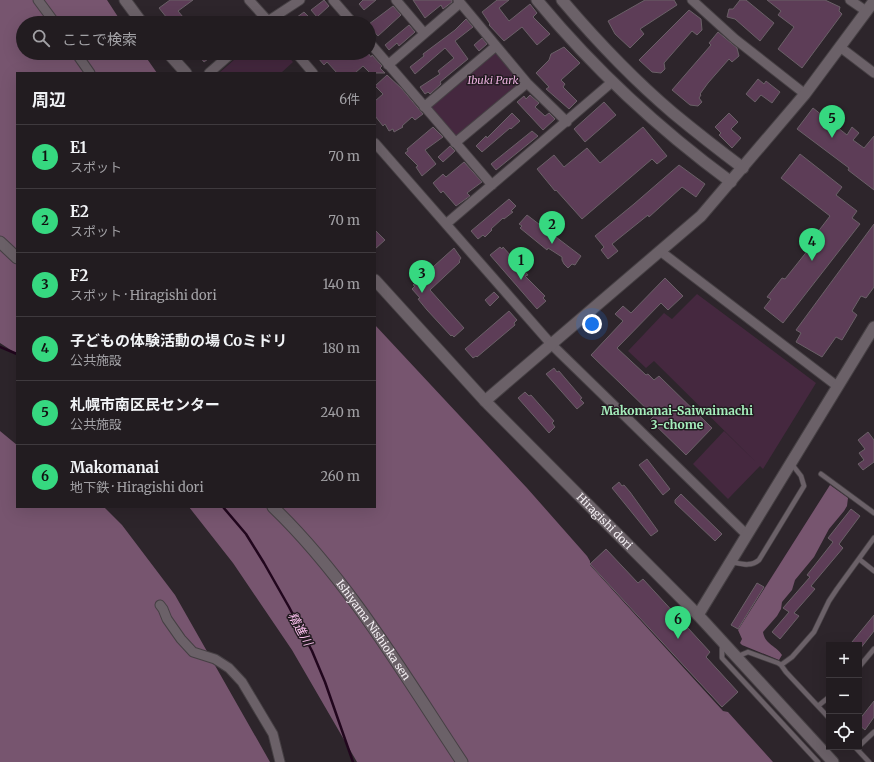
<!DOCTYPE html>
<html lang="ja">
<meta charset="utf-8">
<style>
body{margin:0;font-family:Merriweather,"Noto Sans JP",serif;background:#2e292d;color:#f1f3f6}
.controls{position:absolute;right:12px;bottom:12px;display:grid;overflow:hidden;border-radius:0px;box-shadow:0 4px 16px #0002}
.controls button{width:36px;height:36px;display:grid;place-items:center;padding:0;border:0;border-bottom:1px solid #3f3a3e;background:#221c20;color:#f1f3f6;font:20px sans-serif}
.you{position:absolute;left:592px;top:324px;width:14px;height:14px;margin:-10px;border:3px solid #fff;border-radius:50%;background:#1a73e8;box-shadow:0 0 0 6px #1a73e833}
.badge{display:grid;place-items:center;width:26px;height:26px;border-radius:50%;background:#36d880;color:#111;font-size:13px;font-weight:700}
.pin{position:absolute;translate:-50% -33px;filter:drop-shadow(0 1px 2px #0008)}
.pin::after{content:'';position:absolute;top:21px;width:14px;height:12px;background:inherit;clip-path:polygon(0 0,100% 0,50% 100%)}
.list{margin:0;padding:0;list-style:none}
h2{display:flex;justify-content:space-between;align-items:center;height:52px;margin:0;padding:0 16px;font-size:17px}
h2 small{font-size:13px;font-weight:400;color:#a2a1a5}
.list li{display:grid;grid-template-columns:26px 1fr auto;gap:12px;align-items:center;box-sizing:border-box;height:64px;padding:0 16px;border-top:1px solid #3f3a3e}
.list b{display:block;font-size:15px;white-space:nowrap}
.list p{margin:0;font-size:13px;white-space:nowrap;color:#a2a1a5}
.list em{font-size:13px;font-style:normal;color:#a2a1a5}
.icon{flex:none;width:22px;height:22px;fill:none;stroke:currentColor;stroke-width:2;stroke-linecap:round;stroke-linejoin:round}
.map{position:relative;flex:none;width:874px;height:762px;overflow:hidden}
.search{position:absolute;background:#221c20;box-shadow:0 4px 16px #0002;left:16px;top:16px;width:360px;height:44px;display:flex;align-items:center;gap:10px;box-sizing:border-box;padding:0 14px;border-radius:22px;color:#a2a1a5;font-size:15px}
.panel{position:absolute;background:#221c20;box-shadow:0 4px 16px #0002;left:16px;top:72px;width:360px;height:436px;border-radius:0px}
.map>svg:first-child{display:block}
.green{fill:#45283f}
.forest{fill:#77556f}
.lines{fill:none;stroke-linecap:round;stroke-linejoin:round}
.stream{stroke:#21061d;stroke-width:2.5}
.building{fill:#5d3d57;stroke:#6a6067}
.service-casing{stroke:#464044;stroke-width:6}
.minor-casing{stroke:#464044;stroke-width:11}
.tertiary-casing{stroke:#464044;stroke-width:13}
.service{stroke:#6b6168;stroke-width:4.5}
.minor{stroke:#6b6168;stroke-width:9}
.tertiary{stroke:#6b6168;stroke-width:11}
.labels{text-anchor:middle;stroke-width:3;stroke-linejoin:round;paint-order:stroke}
.park-label{font-size:11px;font-style:italic;fill:#eab0dd;stroke:#231b21}
.street-label{font-size:11px;fill:#f5f0f4;stroke:#231b21}
.neighbourhood-label{font-size:12px;font-weight:bold;fill:#a5eebc;stroke:#231b21}
.water-label{font-size:12px;font-style:italic;fill:#fbc0ee;stroke:#231b21}
</style>
<div class="map">
<svg width="874" height="762" viewBox="0 0 874 762">
<rect width="100%" height="100%" fill="#2d252b"/>
<path class="green" d="M242 53H285L293 62 281 73H219Z
M493 53 497 54 520 80 518 85 458 135H453L432 110V106Z
M697 294 816 383 763 469 654 361 646 368 628 351 664 313 672 319Z
M724 431 760 466 728 499 693 464Z"/>
<path class="forest" d="M0 0H107L122 23H23V53H143L157 73H17V354L0 343Z
M375 325 527 488 587 556 590 561V565L723 711 728 712 773 762H357L292 650 233 563 189 507H375Z
M0 431 17 445V507H104L122 525 175 595 270 762H0Z
M830 485 848 498 847 506 844 511 829 529 814 557 795 580 792 590 782 602 781 609 777 616 763 632C765 645 777 646 782 655L779 660 742 645 740 643 742 639 738 630Z"/>
<g class="lines">
<path class="stream" d="M0 347 17 354
M223 507 246 534 264 563 289 607 312 651 325 682 353 762"/>
</g>
<path class="building" d="M170 0H193L178 11 188 23H171L159 8Z
M324 0 329 6 317 17 311 10Z
M363 0H376L364 10 359 4Z
M413 0H452V2L443 9 441 5 425 18Z
M497 0H509L499 8 509 21 530 4 537 13 533 17 550 34 537 45 522 27 504 41 489 25 490 24 482 12Z
M645 0H674L677 5 640 29 644 34 630 48 615 34 608 21Z
M740 0H746L774 23 760 41 735 19 727 17 729 9H733Z
M767 0H825L840 7 839 11 842 14 802 68 778 49 794 27 778 15 781 11Z
M393 6 401 15 378 36 369 26V24Z
M689 10 701 19 702 30 697 35 692 31 664 63 665 69 661 73 652 72 639 60Z
M304 12 310 18 304 23H289Z
M466 19 473 27 455 41 468 59 440 82 441 84 430 94 428 92 425 94 420 87 440 74 438 71 454 58 445 48 415 74 410 67 424 56 423 54 455 30Z
M409 25 415 32 399 46 397 43 389 50 385 45Z
M718 32 737 48 739 56 732 62 729 59 708 83 700 94 701 95 699 98 702 102 698 106 690 105 672 90 711 45 709 43Z
M482 38 487 44 479 51 474 45Z
M564 47 580 63 561 80 565 84 563 87 577 101 569 109 546 89 549 87 536 73 549 60 551 54Z
M197 53H216L204 62Z
M323 53H341L346 59 353 53H368L371 57 372 55 382 66 380 68 385 73H370L363 66 355 73H337L327 62 324 65 318 58Z
M387 75 402 89 423 114 415 120 412 117 402 126 403 127 394 132 393 129 389 131 385 124 383 126 375 116V101L383 94 375 86Z
M758 79 764 84 766 81 780 92 772 103 761 95 755 102 746 94Z
M530 95 539 103 535 107 545 116 549 113 555 119 543 130 517 102 524 96 526 99Z
M604 102 616 115 585 142 574 129Z
M813 108 847 135 852 127 859 133 853 140 864 148 874 136V190L848 170 849 168 797 129Z
M512 113 520 121 511 129 510 128 482 152 476 146 486 136 487 138Z
M729 113 738 122 731 129 741 138 732 148 719 135 721 133 715 127Z
M433 127 443 137 425 150 436 164 422 176 416 167 418 166 405 153 408 151 407 149Z
M643 127 667 156 657 164 652 159 582 219 556 190 555 191 537 169 554 155 564 167 587 148 600 163Z
M532 131 538 136 496 170 491 164Z
M450 146 455 151 443 162 438 157Z
M800 154 842 187 836 195 857 211 852 218 860 224 783 323 764 308 771 299 767 297 782 278 785 279 820 235 817 233 830 216 781 178Z
M464 162 482 182 467 193 470 196 456 206 443 191 441 193 433 183 443 174 446 177Z
M679 165 705 184 696 197 682 187 649 217 648 215 612 244 618 251 608 259 601 250 604 247 595 236 634 204Z
M509 199 516 206 511 211 513 212 504 219 503 218 491 229 492 230 485 237 483 235 478 239 471 231Z
M527 215 581 256 575 265 572 264 568 268 564 264 562 260V257L548 248 547 250 520 228 522 226 519 224Z
M874 224V287L866 298 861 296 852 311 857 315 842 340 836 337 822 357 796 342 801 333 796 330Z
M375 230 385 240 375 249Z
M500 247 502 249 503 247 528 275 525 276 545 296 543 298 546 301 537 309 490 255Z
M454 248 461 258 459 261 460 262 430 290 464 328 454 337 452 335 451 336 427 310 418 299 420 298 412 289 415 286 413 285Z
M665 278 683 296 668 310 661 303 617 348 646 375 648 374 654 380 659 376 712 428 686 455 650 420 654 416 591 355 623 321 615 314 623 306 631 313Z
M494 292 499 297 490 306 485 300Z
M509 311 517 320 514 323 515 325 477 357 476 356 473 358 465 349Z
M554 368 557 372 559 371 582 398 580 399 584 403 577 409 546 374Z
M525 392 529 396 531 395 554 421 552 423 555 427 549 433 518 398Z
M868 432 874 440V462L863 470 858 464 864 460 859 453 865 449 858 440Z
M647 459 670 489 663 495 639 465Z
M619 482 622 486 624 485 630 492 658 531 651 536 612 488Z
M681 494 722 534 715 541 675 503V500Z
M851 509 860 516 839 544 843 548 811 586 815 589 794 613 799 616 780 639 772 632 789 612 783 608 810 577 807 575 833 542 828 538Z
M606 549 638 583 643 579 710 652 706 657 738 692 722 707 590 564Z
M757 583 764 587 738 629 731 625Z
M874 615V631L860 649 859 645H856L852 642Z
M874 701V717L865 730 859 725V720Z"/>
<g class="lines">
<defs>
<path id="service" d="M821 474 874 513
M859 559 874 571
M732 562C742 564 751 567 759 560L804 486 801 476 791 463
M722 643V658L818 762
M736 657 748 652 778 663 781 665 786 672 829 718
M781 665 792 657 814 632 829 601 837 589 874 538
M859 667 874 649
M818 706 829 697
M859 746 874 732
M855 747 869 762"/>
<path id="minor" d="M38 0 55 23
M249 0 270 23
M333 0 353 23
M396 0 424 33
M458 0 527 83 567 122
M692 0 735 39 805 94
M850 0 866 11
M265 23 300 0
M369 42 492 185
M840 47 874 73
M76 53 90 73
M296 53 313 73
M388 65 460 3
M209 73 232 53
M424 107 496 46
M375 143 551 344 747 535
M455 143 527 83
M446 224 612 82
M660 251 837 386
M160 605 163 609 167 619 181 639 193 652 215 659 229 668 242 682 273 734 280 762"/>
<g id="tertiary">
<path d="M125 0 142 23"/>
<path d="M537 0C594 69 659 129 731 182"/>
<path d="M562 0C596 40 633 79 673 113 696 132 719 150 743 168"/>
<path d="M168 53 186 73"/>
<path d="M0 242 17 258"/>
<path id="s1" d="M375 280 485 401 698 615 833 762"/>
<path d="M485 401 701 216 805 94 874 1"/>
<path id="s2" d="M273 507C348 579 405 676 462 762"/>
<path d="M698 615 874 327"/>
</g>
</defs>
<use href="#service" class="service-casing"/>
<use href="#minor" class="minor-casing"/>
<use href="#tertiary" class="tertiary-casing"/>
<use href="#service" class="service"/>
<use href="#minor" class="minor"/>
<use href="#tertiary" class="tertiary"/>
</g>
<g class="labels">
<g class="park-label">
<text x="493" y="84">Ibuki Park</text>
</g>
<g class="street-label">
<text dy="4" stroke="none"><textPath href="#s1" startOffset="333">Hiragishi dori</textPath></text>
<text dy="4" stroke="none"><textPath href="#s2" startOffset="159">Ishiyama Nishioka sen</textPath></text>
</g>
<g class="neighbourhood-label">
<text x="677" y="415">Makomanai-Saiwaimachi<tspan x="677" dy="14">3-chome</tspan></text>
</g>
<g class="water-label">
<text transform="translate(300 629) rotate(61)" y="4">精進川</text>
</g>
</g>
</svg>
<div class="controls">
<button>+</button>
<button>−</button>
<button><svg class="icon" aria-label="locate" viewBox="0 0 24 24"><circle cx="12" cy="12" r="6"/><path d="M12 2v4M12 18v4M2 12h4M18 12h4"/></svg></button>
</div>
<div class="you"></div>
<div class="pin badge" style="left:521px;top:280px">1</div>
<div class="pin badge" style="left:552px;top:244px">2</div>
<div class="pin badge" style="left:422px;top:293px">3</div>
<div class="pin badge" style="left:812px;top:261px">4</div>
<div class="pin badge" style="left:832px;top:138px">5</div>
<div class="pin badge" style="left:678px;top:639px">6</div>
<div class="search"><svg class="icon" aria-label="search" viewBox="0 0 24 24"><circle cx="10" cy="10" r="6"/><path d="M15 15l6 6"/></svg>ここで検索</div>
<section class="panel">
<h2>周辺<small>6件</small></h2>
<ul class="list">
<li><span class="badge">1</span><div><b>E1</b><p>スポット</p></div><em>70 m</em></li>
<li><span class="badge">2</span><div><b>E2</b><p>スポット</p></div><em>70 m</em></li>
<li><span class="badge">3</span><div><b>F2</b><p>スポット · Hiragishi dori</p></div><em>140 m</em></li>
<li><span class="badge">4</span><div><b>子どもの体験活動の場 Coミドリ</b><p>公共施設</p></div><em>180 m</em></li>
<li><span class="badge">5</span><div><b>札幌市南区民センター</b><p>公共施設</p></div><em>240 m</em></li>
<li><span class="badge">6</span><div><b>Makomanai</b><p>地下鉄 · Hiragishi dori</p></div><em>260 m</em></li>
</ul>
</section>
</div>
